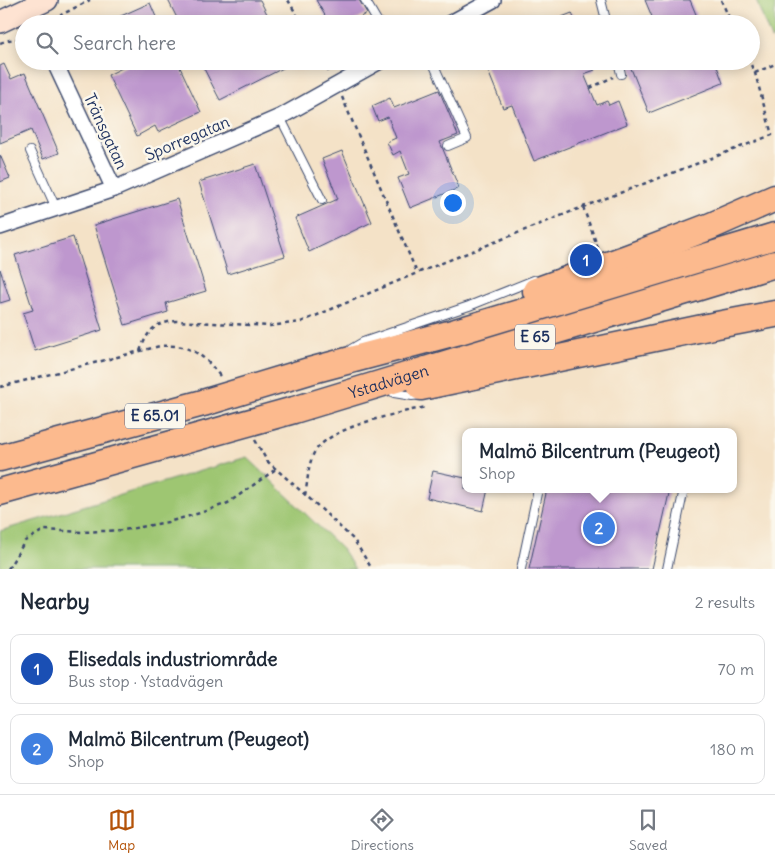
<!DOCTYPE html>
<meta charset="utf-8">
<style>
body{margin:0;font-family:Delius,sans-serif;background:#f2f2f3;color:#1f2937}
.you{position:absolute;left:452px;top:202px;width:18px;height:18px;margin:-12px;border:4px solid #fff;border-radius:50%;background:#1a73e8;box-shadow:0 0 0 8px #1a73e833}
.badge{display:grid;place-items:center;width:32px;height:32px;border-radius:50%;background:#b45309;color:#fff;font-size:16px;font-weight:700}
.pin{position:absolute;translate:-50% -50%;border:2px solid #fff;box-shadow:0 1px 5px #0006}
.popup{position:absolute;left:462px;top:428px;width:275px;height:65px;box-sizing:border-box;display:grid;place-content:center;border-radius:10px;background:#fff;filter:drop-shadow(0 1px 4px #0005);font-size:16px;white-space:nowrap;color:#747a83}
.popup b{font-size:19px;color:#1f2937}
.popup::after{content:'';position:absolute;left:50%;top:100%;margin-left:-10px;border:10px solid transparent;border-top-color:#fff}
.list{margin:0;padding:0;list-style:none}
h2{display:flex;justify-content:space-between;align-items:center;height:65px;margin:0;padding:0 20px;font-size:21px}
h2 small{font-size:16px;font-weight:400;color:#747a83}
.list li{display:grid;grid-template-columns:32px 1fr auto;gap:15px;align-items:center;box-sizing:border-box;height:70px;margin:0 10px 10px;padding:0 10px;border:1px solid #e0e1e3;border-radius:10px}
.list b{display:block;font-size:19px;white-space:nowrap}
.list p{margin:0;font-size:16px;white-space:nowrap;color:#747a83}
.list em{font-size:16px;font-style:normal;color:#747a83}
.icon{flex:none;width:28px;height:28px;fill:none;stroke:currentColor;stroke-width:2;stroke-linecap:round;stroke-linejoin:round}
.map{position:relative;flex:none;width:775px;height:569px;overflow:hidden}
.search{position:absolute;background:#fff;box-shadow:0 2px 12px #0003;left:15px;right:15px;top:15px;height:55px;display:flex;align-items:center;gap:12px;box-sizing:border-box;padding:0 18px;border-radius:28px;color:#747a83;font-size:19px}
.sheet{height:225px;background:#fff}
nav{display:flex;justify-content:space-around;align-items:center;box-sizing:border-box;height:70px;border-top:1px solid #e0e1e3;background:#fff;font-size:14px;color:#747a83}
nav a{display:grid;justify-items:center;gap:2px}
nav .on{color:#b45309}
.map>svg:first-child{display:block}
.green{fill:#9ec672;stroke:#5c7a68}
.building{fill:#be97ce}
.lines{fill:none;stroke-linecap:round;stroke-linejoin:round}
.lane-casing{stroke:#3c4a6e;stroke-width:10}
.street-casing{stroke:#3c4a6e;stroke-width:18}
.secondary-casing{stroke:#3c4a6e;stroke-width:24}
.highway-casing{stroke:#3c4a6e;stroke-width:29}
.path{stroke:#3c4a6e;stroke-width:2.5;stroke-dasharray:4 4;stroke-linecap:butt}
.lane{stroke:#fff;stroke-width:8}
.street{stroke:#fff;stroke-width:15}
.secondary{stroke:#fee3d2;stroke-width:21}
.highway{stroke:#fcba8e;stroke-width:26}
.labels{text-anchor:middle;stroke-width:5;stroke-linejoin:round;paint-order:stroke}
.shield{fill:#fbf7ec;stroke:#5e6b89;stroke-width:1}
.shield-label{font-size:15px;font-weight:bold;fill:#1b2f5e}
.street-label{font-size:16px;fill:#1b2f5e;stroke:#fbf7ec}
</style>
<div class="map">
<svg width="775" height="569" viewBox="0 0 775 569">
<rect width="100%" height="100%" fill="#fbf7ec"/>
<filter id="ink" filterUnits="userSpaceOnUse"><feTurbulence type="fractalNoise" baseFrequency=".02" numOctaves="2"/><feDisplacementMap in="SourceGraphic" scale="10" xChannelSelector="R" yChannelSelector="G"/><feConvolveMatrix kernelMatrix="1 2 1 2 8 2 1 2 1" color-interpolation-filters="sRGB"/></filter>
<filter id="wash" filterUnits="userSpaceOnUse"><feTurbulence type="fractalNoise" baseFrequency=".0096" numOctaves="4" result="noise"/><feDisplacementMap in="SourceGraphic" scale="20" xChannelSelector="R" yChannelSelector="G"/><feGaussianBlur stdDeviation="1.12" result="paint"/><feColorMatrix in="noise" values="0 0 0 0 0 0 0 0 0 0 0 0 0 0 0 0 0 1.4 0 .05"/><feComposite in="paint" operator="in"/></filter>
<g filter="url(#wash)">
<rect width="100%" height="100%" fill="#f4e2c7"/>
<path class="green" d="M756 0H775V38L771 39Z
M247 457 342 549 355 569H0V531Z"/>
<g id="blocks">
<path class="building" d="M168 0H260L272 24H180Z
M316 0H359L367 13 349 24H330Z
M645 0H690L700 24H655Z
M150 3 159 24H103Z
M572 13 576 24H544Z
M123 61H177L201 112 158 132 155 126 137 136 108 75 126 66Z
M200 61H292L293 63 220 100Z
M484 61H591L595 70 584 74 597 105 607 101 609 105 618 101 627 124 534 161 512 105 503 108Z
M628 61H715L723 83 649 113Z
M4 64 11 79 25 73 59 153 43 159 31 130 0 143V66Z
M439 90 458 135 440 142 459 188 410 208 398 178 409 174 400 151 393 155 387 142 396 138 388 117 378 121 372 106 390 98 394 108Z
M342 151 372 222 309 252 295 218 338 199 322 159Z
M0 155 10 178 0 182Z
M255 164 285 256 228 274 199 182Z
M177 199 206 291 166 303 168 312 125 325 94 225Z
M73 237 102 330 35 351 23 313 33 310 15 255Z
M0 269 10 300 0 303Z
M433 471 465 478V489H488L483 511 427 498Z
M547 489H670L652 569H529Z"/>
</g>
</g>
<g filter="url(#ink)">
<use href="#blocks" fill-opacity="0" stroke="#3c4a6e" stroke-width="1"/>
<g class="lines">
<defs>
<path id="lane" d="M365 0 379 24
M601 0 607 24
M113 61 114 64
M432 61 467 138 448 146
M618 61 621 74
M280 117 322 200
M30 151 56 208
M351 349 363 342 469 306 534 280
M394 393 412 396 421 395
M521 569 538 489
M667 569 684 489"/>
<path id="street" d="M29 9 36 24
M449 24 493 0
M54 61 114 189
M0 227 114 189 280 117 380 61"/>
<path id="secondary" d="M0 22 47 0"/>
<g id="highway">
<path d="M536 291 630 257 711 226 775 198"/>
<path d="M421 387 717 325 775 314"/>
<path d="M0 458 203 403 309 371 456 332 775 236"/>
<path id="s1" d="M0 492 294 410 775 264"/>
</g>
</defs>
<use href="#lane" class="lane-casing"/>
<use href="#street" class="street-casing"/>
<use href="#secondary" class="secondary-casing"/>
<use href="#highway" class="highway-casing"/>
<path class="path" d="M288 0 302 24
M721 0 732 24
M56 24 61 15 90 0
M0 43C8 40 15 38 24 40
M323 61 330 74
M755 73 775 64
M590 88 613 77
M342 97 417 273
M583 207 598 248
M140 351C148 331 153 323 176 321L270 326 301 322 417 273 583 207 772 135 755 73 749 61
M0 387 160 346C190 344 202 353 220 376
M255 440 267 461 319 507 354 540 372 569
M305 495C308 482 308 460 316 450 333 426 398 413 426 407
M8 569 25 541 44 530 82 532 124 530 168 522 200 513 228 503 276 469"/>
<use href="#lane" class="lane"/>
<use href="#street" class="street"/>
<use href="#secondary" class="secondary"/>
<use href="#highway" class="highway"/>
</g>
</g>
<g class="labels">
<g class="shield">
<rect x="515" y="324.5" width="40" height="25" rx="4"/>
<rect x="125" y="403.5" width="60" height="25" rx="4"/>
</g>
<g class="shield-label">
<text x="535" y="342">E 65</text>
<text x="155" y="421">E 65.01</text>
</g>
<g class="street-label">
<text transform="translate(106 131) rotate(65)" y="6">Tränsgatan</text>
<text transform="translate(187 138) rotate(-23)" y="6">Sporregatan</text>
<text dy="6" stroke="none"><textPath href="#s1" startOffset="404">Ystadvägen</textPath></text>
</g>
</g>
</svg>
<div class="you"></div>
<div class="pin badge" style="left:586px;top:260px;background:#1a4fb4">1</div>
<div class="pin badge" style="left:599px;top:528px;background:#3f7fe0">2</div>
<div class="popup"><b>Malmö Bilcentrum (Peugeot)</b>Shop</div>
<div class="search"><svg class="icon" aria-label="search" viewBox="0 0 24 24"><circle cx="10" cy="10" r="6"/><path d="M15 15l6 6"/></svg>Search here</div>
</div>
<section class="sheet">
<h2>Nearby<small>2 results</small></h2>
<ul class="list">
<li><span class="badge" style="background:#1a4fb4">1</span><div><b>Elisedals industriområde</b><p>Bus stop · Ystadvägen</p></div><em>70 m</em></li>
<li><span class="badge" style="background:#3f7fe0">2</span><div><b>Malmö Bilcentrum (Peugeot)</b><p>Shop</p></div><em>180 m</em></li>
</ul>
</section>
<nav>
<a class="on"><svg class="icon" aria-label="map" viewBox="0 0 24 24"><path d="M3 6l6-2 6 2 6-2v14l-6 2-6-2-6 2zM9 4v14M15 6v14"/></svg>Map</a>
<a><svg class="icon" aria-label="directions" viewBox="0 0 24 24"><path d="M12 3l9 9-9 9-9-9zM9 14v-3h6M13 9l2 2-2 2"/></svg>Directions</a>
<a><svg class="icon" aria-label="saved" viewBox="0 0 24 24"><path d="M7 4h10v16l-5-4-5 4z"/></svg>Saved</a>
</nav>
